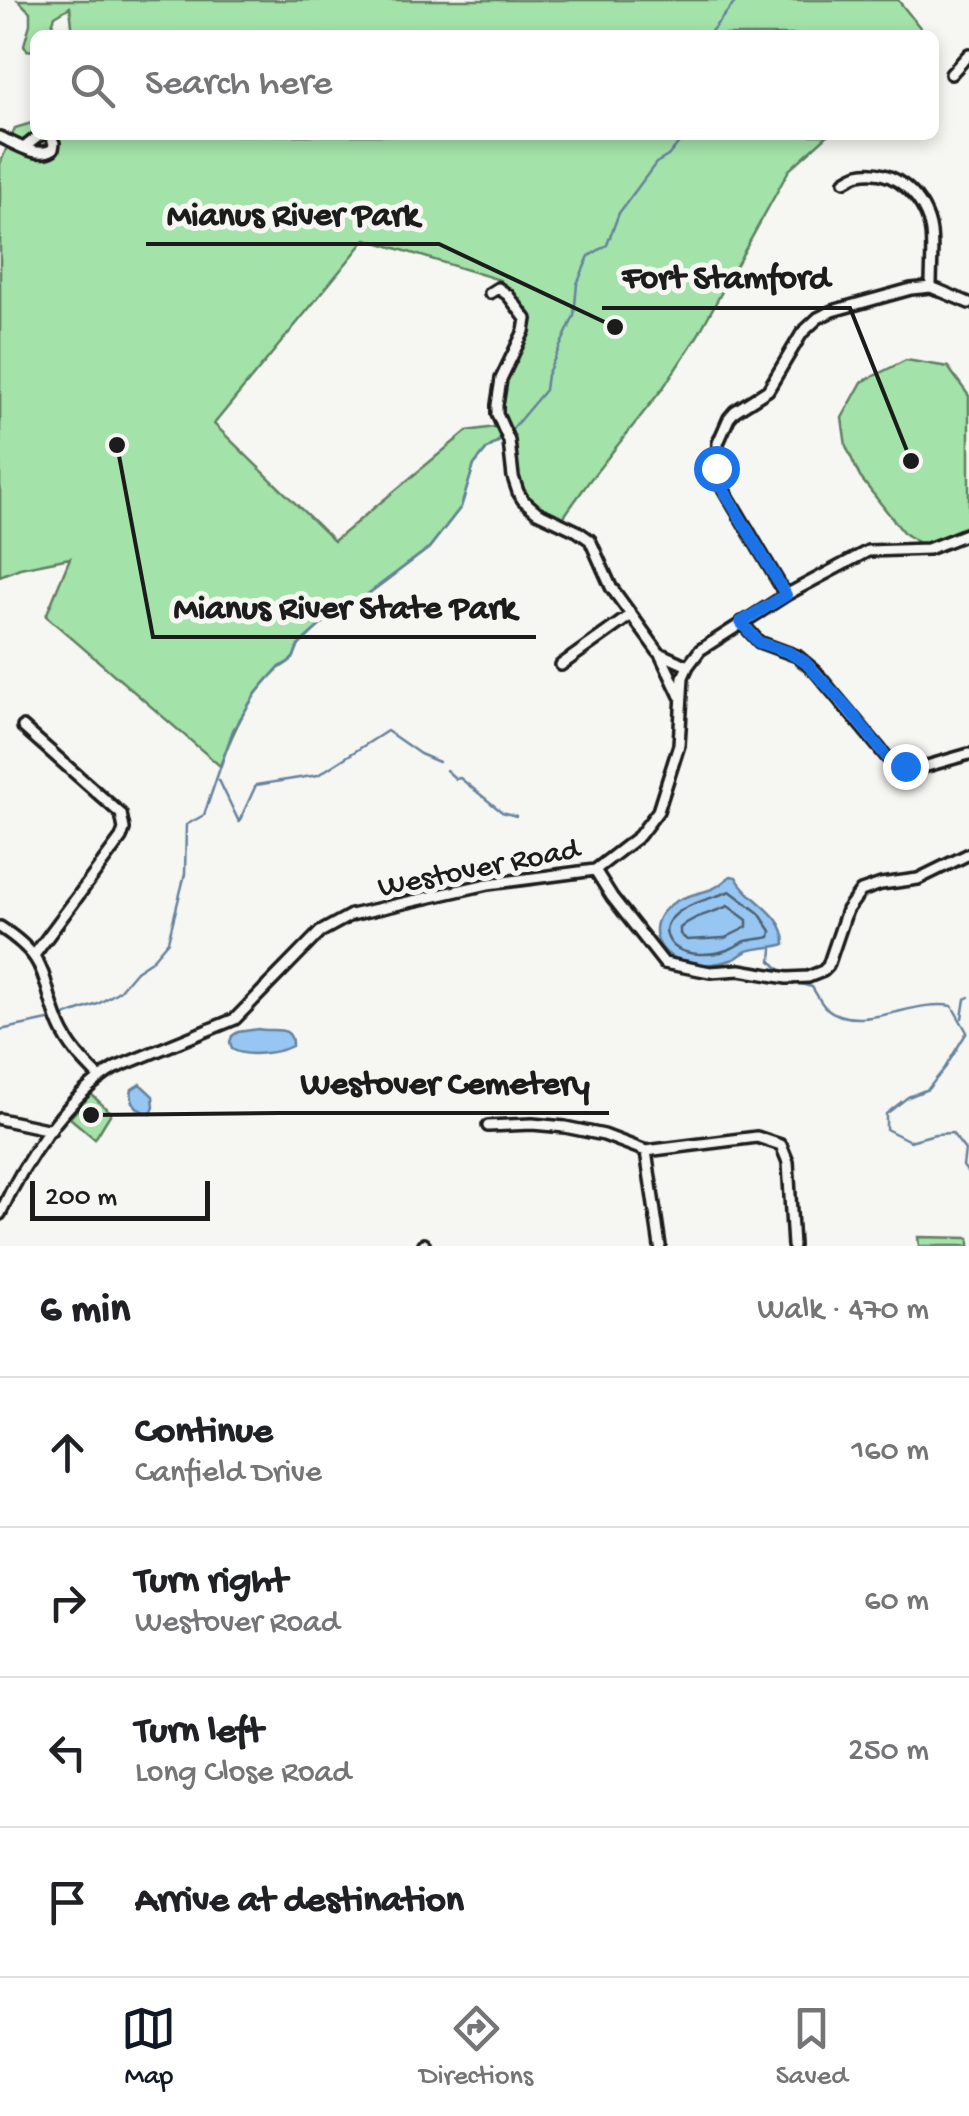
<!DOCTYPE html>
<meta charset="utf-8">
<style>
body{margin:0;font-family:"Gochi Hand",sans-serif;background:#f2f2f2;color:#202124}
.scale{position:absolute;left:30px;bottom:25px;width:180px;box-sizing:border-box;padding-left:10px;border:5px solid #1c1c1c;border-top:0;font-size:28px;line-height:35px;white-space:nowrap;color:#1c1c1c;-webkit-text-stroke:8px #f6f6f2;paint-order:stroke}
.stop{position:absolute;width:30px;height:30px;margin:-22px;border:8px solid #1a73e8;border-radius:50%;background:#fff}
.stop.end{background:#1a73e8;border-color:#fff;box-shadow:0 2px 10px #0008}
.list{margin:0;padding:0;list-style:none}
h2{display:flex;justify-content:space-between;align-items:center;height:130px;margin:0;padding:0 40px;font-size:42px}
h2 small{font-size:32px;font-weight:400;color:#757577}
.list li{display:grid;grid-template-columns:65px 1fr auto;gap:30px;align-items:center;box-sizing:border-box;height:150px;padding:0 40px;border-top:2px solid #e0e0e0}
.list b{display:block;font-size:38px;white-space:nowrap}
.list p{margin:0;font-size:32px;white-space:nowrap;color:#757577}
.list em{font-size:32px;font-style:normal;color:#757577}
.icon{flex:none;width:55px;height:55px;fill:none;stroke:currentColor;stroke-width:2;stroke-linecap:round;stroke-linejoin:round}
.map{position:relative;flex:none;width:969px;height:1246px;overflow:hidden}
.search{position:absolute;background:#fff;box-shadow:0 5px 15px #0003;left:30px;right:30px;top:30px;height:110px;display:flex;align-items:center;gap:25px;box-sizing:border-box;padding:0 35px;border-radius:15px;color:#757577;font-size:38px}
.sheet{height:730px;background:#fff}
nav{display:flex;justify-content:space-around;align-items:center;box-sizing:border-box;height:140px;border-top:2px solid #e0e0e0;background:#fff;font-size:28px;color:#757577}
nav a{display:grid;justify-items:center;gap:5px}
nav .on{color:#111827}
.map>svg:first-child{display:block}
.green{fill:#a3e2a9;stroke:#607f62;stroke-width:2.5;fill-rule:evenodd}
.water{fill:#96c6f1;stroke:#65829c;stroke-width:2.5}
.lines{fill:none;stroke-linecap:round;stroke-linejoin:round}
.shore{stroke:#4d6071;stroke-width:2.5}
.stream{stroke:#65829c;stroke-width:2.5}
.minor-casing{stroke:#1c1c1c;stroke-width:16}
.minor{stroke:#f6f6f2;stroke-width:9}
.route{stroke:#1a73e8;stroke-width:12}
.labels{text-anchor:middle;stroke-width:10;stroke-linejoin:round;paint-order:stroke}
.street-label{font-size:32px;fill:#1c1c1c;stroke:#f6f6f2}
.leader{fill:none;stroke:#1c1c1c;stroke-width:4}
.callout-dot{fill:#1c1c1c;stroke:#f6f6f2;stroke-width:4}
.callout-label{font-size:35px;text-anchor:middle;font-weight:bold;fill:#1c1c1c;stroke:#f6f6f2;stroke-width:10;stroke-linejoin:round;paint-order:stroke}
</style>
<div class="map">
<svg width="969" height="1246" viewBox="0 0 969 1246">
<rect width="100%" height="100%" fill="#f6f6f2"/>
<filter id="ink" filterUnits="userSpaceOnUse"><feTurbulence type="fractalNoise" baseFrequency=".01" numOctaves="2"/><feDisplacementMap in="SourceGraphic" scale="20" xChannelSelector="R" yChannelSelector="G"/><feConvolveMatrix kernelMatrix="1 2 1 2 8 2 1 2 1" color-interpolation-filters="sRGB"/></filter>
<g filter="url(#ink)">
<path class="green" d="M18 0H898L926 35H73L70 7 55 16 48 35H35L34 51 27 50 24 45 30 24V12Z
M35 122V135H828L789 170 698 335 663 388 590 480 562 519C551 512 535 506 525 497 509 481 521 452 508 434L487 449 474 465 461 507 429 548 360 600C348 602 305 636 298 647 292 656 298 654 290 661 286 664 281 667 277 670 249 696 233 731 220 766L46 616 70 558 20 568 0 576V164L15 128ZM366 239 500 280 528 315 500 389 502 426 467 431 334 541 214 424Z
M906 360 948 367 969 396V525L922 545 903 532 860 477 846 446 842 418 862 382Z
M91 1094 111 1113 95 1139 70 1118Z
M918 1237 969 1238V1246H919Z"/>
<path class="water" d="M731 876 736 877C748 901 785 912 785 944 773 948 760 947 747 951 742 953 739 957 734 959 709 968 670 968 658 941 654 931 656 920 663 912 677 896 695 895 712 889 720 886 725 880 731 876Z
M258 1029C272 1033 293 1023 292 1046 278 1053 246 1058 232 1049L230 1042 232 1036 238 1032Z
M140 1084 153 1096 154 1107 151 1114C138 1112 129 1102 132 1089Z"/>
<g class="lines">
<path class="shore" d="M730 891 759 913 771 931 770 937C762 939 754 939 746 941 739 943 739 945 732 948 715 956 677 959 668 938 664 930 667 922 673 917 688 902 712 899 730 891Z
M728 906 747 920V927L725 938 687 940 680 934V928C695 915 711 914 728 906Z"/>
<path class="stream" d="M708 35 737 0
M508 434 545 390 547 375 574 316 577 284 589 256 607 245 619 213 656 163 668 156 685 135
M446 770 456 779 460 778 502 812 516 816
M219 780 239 822 256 785 318 775 387 731 420 754 439 762
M772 949 771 961 783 973
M797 983 812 987C816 993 820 1002 825 1007 858 1036 913 998 952 1006L967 1032 945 1068 928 1089 908 1097 886 1114V1129L910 1141 935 1134 952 1133 965 1150 963 1166 969 1174
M61 1017 98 1004 119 991 136 971 151 961 168 941 185 874 186 825 204 815 233 730 257 692 278 668 293 659 298 646 329 617 339 613 351 601 360 600 429 548 461 507 474 465 487 449 503 439
M962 1018 965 999 969 997
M0 1030 53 1019"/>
<defs>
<path id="minor" d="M951 74 969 54
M0 137C16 144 38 159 53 149L54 143 50 135
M25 147 40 135
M845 181C849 179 854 175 859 174 894 166 927 199 931 232 933 250 931 269 931 287
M490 293 498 288 508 295 526 319 524 331 501 379 497 405V414L509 441 513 477 518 492 523 500 537 512 577 531 590 540 611 587 659 653 688 666
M786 595 717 478 718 443 729 418 735 411 768 390 802 333 818 318 832 311 911 289 931 287 969 303
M741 622 759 642 797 656 815 671 890 761 910 768H920L969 754
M661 656 680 696
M561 665 631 615
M23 727 121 814 124 829 121 838 35 954
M595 870 612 897 664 963 710 972 740 970 787 978 808 977 823 971 828 966 847 910 861 891 881 884 918 879 969 854
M0 927C52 961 39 976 60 1026 69 1047 84 1062 99 1077
M0 1119 51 1130
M488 1126 532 1124 565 1127 604 1135 646 1151 757 1137 781 1145 788 1162 793 1246
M646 1151 660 1246
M0 1214C23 1163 66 1097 115 1068L235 1019 320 932 351 915 488 884 595 870 639 836 658 811 679 745 683 677 688 666 700 650 786 595 868 551 928 549 969 533
M424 1244V1246"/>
</defs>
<use href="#minor" class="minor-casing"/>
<use href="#minor" class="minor"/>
</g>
</g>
<g class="lines" filter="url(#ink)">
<path class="route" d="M716 468 721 486 786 595 741 622 758 642 788 652 805 662 846 706 890 761 905 766"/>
</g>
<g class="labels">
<g class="street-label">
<text transform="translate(478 865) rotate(-11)" y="11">Westover Road</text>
</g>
</g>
<path class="leader" d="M615 327L439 244H146M911 461L850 308H602M117 445L153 637H536M91 1115L280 1113H609"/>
<g class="callout-dot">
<circle cx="615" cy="327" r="10"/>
<circle cx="911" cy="461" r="10"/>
<circle cx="117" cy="445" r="10"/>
<circle cx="91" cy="1115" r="10"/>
</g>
<g class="callout-label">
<text x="293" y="224">Mianus River Park</text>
<text x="726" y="287">Fort Stamford</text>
<text x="345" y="617">Mianus River State Park</text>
<text x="445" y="1093">Westover Cemetery</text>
</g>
</svg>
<div class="scale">200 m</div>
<div class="stop" style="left:716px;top:468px"></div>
<div class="stop end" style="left:905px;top:766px"></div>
<div class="search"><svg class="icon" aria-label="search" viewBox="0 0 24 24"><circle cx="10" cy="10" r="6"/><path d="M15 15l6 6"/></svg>Search here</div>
</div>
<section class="sheet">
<h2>6 min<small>Walk · 470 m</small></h2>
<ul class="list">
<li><svg class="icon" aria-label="ahead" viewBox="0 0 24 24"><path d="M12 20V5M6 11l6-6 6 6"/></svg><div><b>Continue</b><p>Canfield Drive</p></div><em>160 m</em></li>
<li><svg class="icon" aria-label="right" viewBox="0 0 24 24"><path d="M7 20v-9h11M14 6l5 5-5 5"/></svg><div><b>Turn right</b><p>Westover Road</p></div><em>60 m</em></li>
<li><svg class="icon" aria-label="left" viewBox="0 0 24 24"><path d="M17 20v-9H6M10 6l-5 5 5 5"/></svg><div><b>Turn left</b><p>Long Close Road</p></div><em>250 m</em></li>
<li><svg class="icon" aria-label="arrive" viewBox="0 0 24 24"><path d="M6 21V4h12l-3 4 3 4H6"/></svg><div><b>Arrive at destination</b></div></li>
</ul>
</section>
<nav>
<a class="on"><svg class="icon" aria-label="map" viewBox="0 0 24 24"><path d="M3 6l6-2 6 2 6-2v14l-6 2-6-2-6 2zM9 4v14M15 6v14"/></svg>Map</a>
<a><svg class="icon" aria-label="directions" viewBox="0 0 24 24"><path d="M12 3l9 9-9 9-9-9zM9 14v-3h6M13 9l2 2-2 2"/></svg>Directions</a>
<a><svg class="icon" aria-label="saved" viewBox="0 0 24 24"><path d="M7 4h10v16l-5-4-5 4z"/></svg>Saved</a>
</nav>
